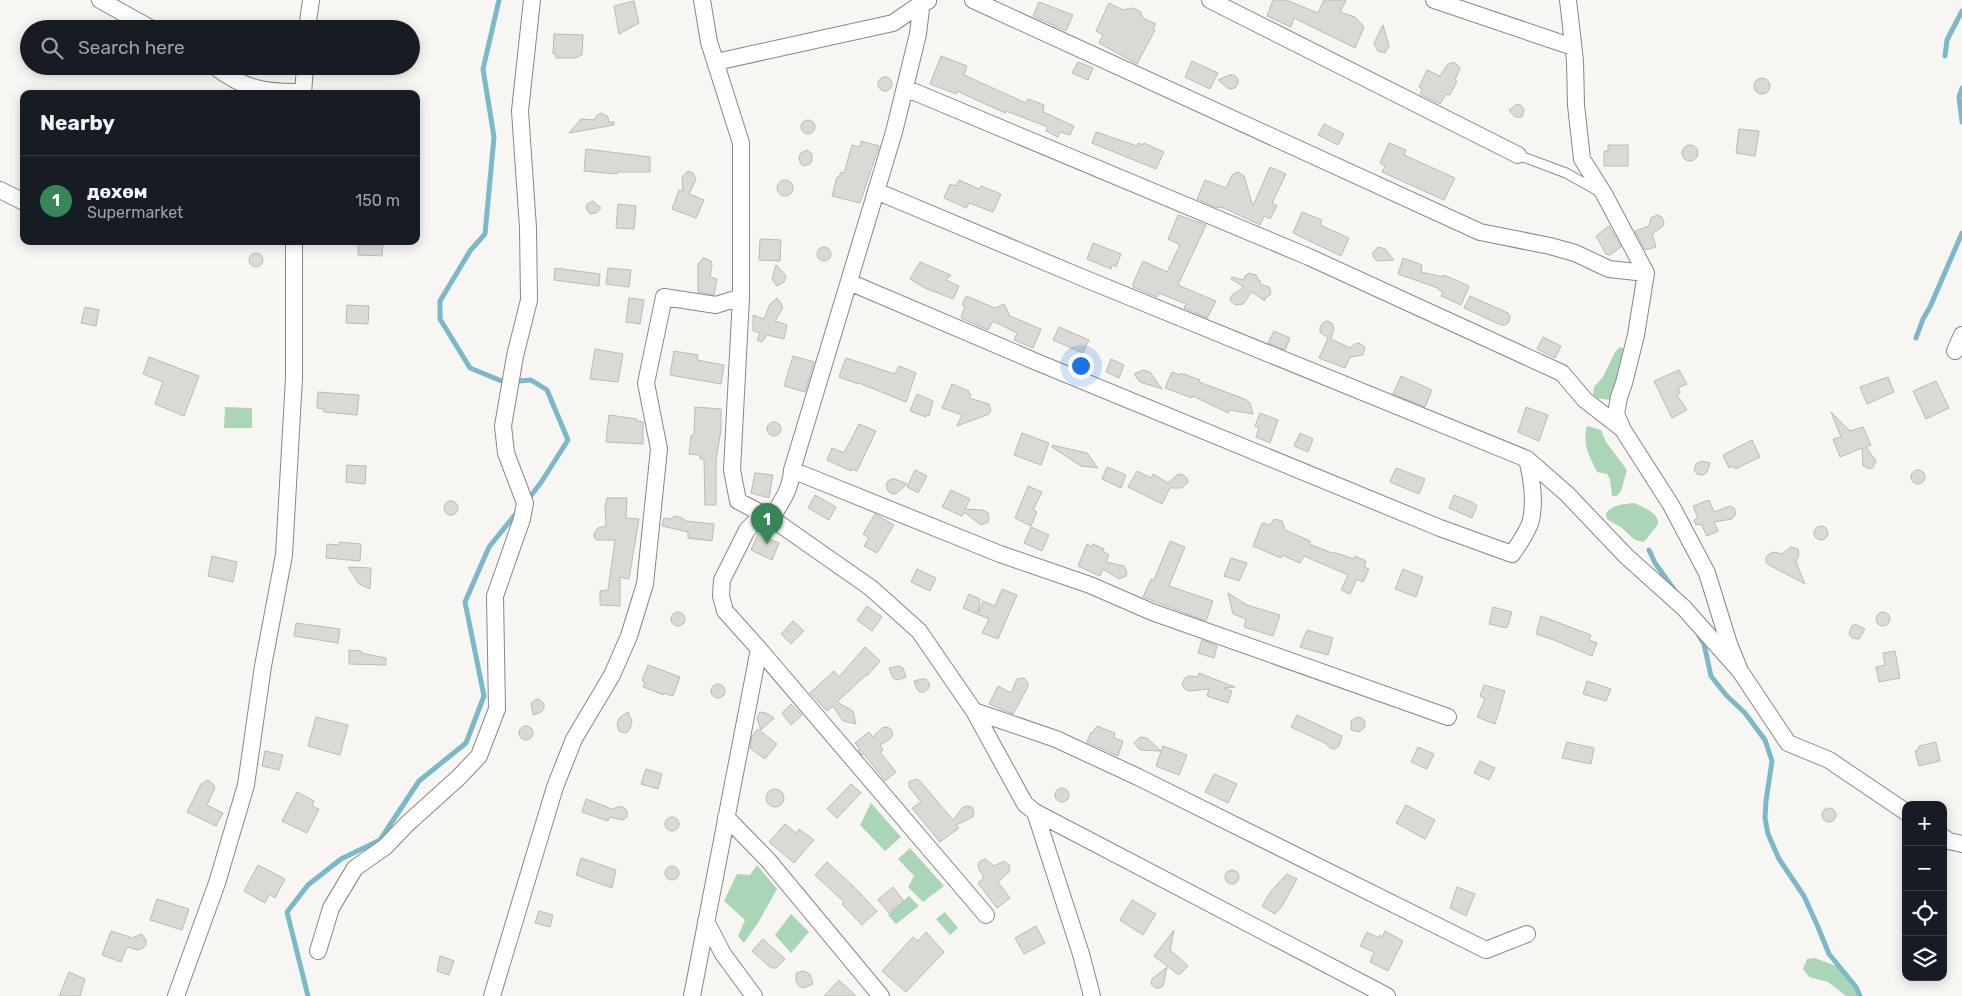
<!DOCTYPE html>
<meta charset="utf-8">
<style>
body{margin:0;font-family:Rubik,sans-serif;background:#242831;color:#f1f3f6}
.controls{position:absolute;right:15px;bottom:15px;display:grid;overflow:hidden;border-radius:10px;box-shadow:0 2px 12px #0003}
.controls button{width:45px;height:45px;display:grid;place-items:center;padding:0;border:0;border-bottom:1px solid #363941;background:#171b24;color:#f1f3f6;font:25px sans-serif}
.you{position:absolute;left:1080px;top:365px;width:18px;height:18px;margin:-12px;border:4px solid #fff;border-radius:50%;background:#1a73e8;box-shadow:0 0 0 8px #1a73e833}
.badge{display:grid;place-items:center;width:32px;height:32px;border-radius:50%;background:#368657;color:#fff;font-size:16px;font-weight:700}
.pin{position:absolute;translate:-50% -41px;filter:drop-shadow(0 1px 2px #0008)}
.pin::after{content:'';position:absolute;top:26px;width:18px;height:15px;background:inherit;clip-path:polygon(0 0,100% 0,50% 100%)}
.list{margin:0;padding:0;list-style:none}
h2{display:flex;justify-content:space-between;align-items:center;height:65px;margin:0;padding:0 20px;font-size:21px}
h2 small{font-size:16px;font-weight:400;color:#9ea1a6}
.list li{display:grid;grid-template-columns:32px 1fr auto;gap:15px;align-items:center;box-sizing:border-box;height:90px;padding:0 20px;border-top:1px solid #363941}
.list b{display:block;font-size:19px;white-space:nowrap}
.list p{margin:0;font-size:16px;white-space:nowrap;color:#9ea1a6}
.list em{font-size:16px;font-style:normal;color:#9ea1a6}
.icon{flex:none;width:28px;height:28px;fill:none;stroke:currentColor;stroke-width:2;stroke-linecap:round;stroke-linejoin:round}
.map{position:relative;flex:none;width:1962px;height:996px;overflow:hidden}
.search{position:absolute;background:#171b24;box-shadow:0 2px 12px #0003;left:20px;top:20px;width:400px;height:55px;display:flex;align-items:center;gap:12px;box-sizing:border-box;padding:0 18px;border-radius:28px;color:#9ea1a6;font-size:19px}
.panel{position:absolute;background:#171b24;box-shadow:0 2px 12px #0003;left:20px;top:90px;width:400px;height:155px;border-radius:10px}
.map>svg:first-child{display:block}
.green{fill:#aad5b7}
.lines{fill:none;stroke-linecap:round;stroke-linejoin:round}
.stream{stroke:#7bb9c9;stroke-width:5}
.building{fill:#dbd9d5;stroke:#bcbab6}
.service-casing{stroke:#898784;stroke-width:11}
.minor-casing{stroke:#898784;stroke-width:18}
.service{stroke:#fff;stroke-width:9}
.minor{stroke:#fff;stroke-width:16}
</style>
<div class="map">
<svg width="1962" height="996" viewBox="0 0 1962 996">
<rect width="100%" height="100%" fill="#f8f6f2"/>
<path class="green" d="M1620 347 1628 351 1614 395 1609 400 1596 398 1593 394 1594 387 1603 377 1615 352Z
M225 407 252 408V428H224Z
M1587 426 1601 430 1606 442 1627 470 1621 491 1617 496H1612L1610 479 1607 474 1597 472C1589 454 1582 446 1587 426Z
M1634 503C1641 506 1659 513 1658 523 1657 527 1653 530 1651 533 1648 537 1647 540 1643 542L1635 540 1622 528 1607 519 1606 513C1613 505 1623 504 1634 503Z
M871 803 901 837 885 851 860 825Z
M910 848 944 886 923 902 908 887 914 876 898 859Z
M757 865 777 889 758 923 744 943 738 936 745 920 724 901 737 874 750 875Z
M909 896 919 906 896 924 888 915Z
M945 912 958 928 950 935 936 919Z
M791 914 809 932 791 953 775 935Z
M1815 958 1844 969 1847 978 1859 996H1846L1828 982 1809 977 1803 969 1807 959Z"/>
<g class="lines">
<path class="stream" d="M499 0 483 69 494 137 485 234 470 251 440 301V319L470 368 504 382 531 380 547 390 568 440 542 481 527 501
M1945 56 1947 40 1962 11
M1962 88 1959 97 1962 122
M1916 338 1923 319 1930 307 1962 233
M1649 550 1655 563 1678 595
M1699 636 1704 644 1711 676 1726 695 1745 713 1765 740 1772 761 1766 801 1765 818 1768 834 1779 859 1804 896 1818 927 1829 954 1856 987 1860 996
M308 996 287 912 308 885 341 859 380 840 419 781 466 743 484 696 465 602 489 547 518 511"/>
</g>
<path class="building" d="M1273 0H1286L1318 13 1324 0H1346L1340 12 1355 17 1364 27 1355 48 1294 18 1291 27 1267 16Z
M634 1 639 23 619 34 614 6Z
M1039 2 1073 15 1066 31 1033 16Z
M1109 3 1123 10 1132 8 1140 11 1143 18 1156 24 1153 28 1155 30 1137 64 1099 43 1103 35 1096 31Z
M1383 25 1389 46 1385 53 1378 51 1374 43Z
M554 34 583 35 582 55 575 58H556V54H553Z
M941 56 967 66 964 75 1026 103 1028 99 1044 105 1043 112 1074 126 1070 135 1060 132 1058 137 1046 131 1048 127 1006 111 1005 113 957 91 956 94 930 84Z
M1192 61 1218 73 1210 89 1185 77Z
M1078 62 1093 68 1088 80 1072 73Z
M1454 62 1460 68 1455 80 1457 81 1450 95 1446 94 1440 104 1420 94 1422 89 1419 87 1427 70 1440 76 1448 64Z
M1229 75H1234L1238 79V83L1235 88 1229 89 1218 80Z
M878 84a7 7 0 1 1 14 0a7 7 0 1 1-14 0Z
M1754 86a8 8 0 1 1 16 0a8 8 0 1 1-16 0Z
M1517 104 1522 106 1524 110 1522 117H1515L1509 110Z
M602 113 608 117 609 122H614V125L569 133 581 119 594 120 597 115Z
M801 127a7 7 0 1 1 14 0a7 7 0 1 1-14 0Z
M1324 124 1344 134 1338 145 1318 135Z
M1739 129 1759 131 1755 156 1736 153Z
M1096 132 1137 146 1138 143 1143 145 1144 143 1164 152 1156 169 1092 143Z
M861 141 879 146 860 203 832 196 837 177H839L841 172 844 173 852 145 860 147Z
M1389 143 1406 150 1404 155 1455 178 1444 200 1382 172 1385 166 1380 163Z
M1608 145H1628V166H1604V151H1608Z
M1682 153a8 8 0 1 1 16 0a8 8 0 1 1-16 0Z
M586 149 650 157V172H617V174L584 171Z
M807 150 812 154V161L810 164 803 166 800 162 799 157 801 153Z
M1270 167 1286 174 1272 203 1277 206 1270 219 1264 216 1260 225 1224 208 1215 207 1197 199 1205 180 1226 188 1232 175 1238 172 1244 176 1253 206Z
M688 171 693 173 696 179 689 194 704 200 696 218 672 209 679 190 683 191 682 177Z
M959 180 979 189 981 186 1001 194 993 212 969 203 966 208 944 198 950 184 956 186Z
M777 188a8 8 0 1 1 16 0a8 8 0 1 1-16 0Z
M593 201 601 208 596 213 590 214 586 208 587 204Z
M618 204 636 206 634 229 616 228Z
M1302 212 1322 220 1320 225 1349 238 1341 256 1293 233Z
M1178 215 1206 225 1178 285 1216 301 1207 318 1184 308 1186 304 1159 293 1157 297 1133 287V284L1143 261 1167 272 1180 245 1168 239Z
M1657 215 1662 217 1664 223 1662 227 1652 234 1656 247 1645 250 1635 231 1649 226 1651 218Z
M1609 226 1621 247 1610 255 1606 254 1596 236Z
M760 239 781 240 780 261 759 260Z
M358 241H383L382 256 358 255Z
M1093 243 1121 254 1116 267 1112 265 1111 269 1087 259Z
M1378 247 1385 249 1394 260 1380 261 1376 260 1373 256V252Z
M817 254a7 7 0 1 1 14 0a7 7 0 1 1-14 0Z
M249 260a7 7 0 1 1 14 0a7 7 0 1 1-14 0Z
M703 258 707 259 711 261 712 265 710 277 717 279 714 295 698 292V264Z
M1403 258 1422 265 1421 272 1443 277 1444 275 1469 286 1461 305 1441 296 1443 292 1437 289 1438 288 1398 274Z
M920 262 951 275 946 280 959 286 953 299 925 288 910 279Z
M776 265 785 274 786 278 784 282 777 286 772 279Z
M555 268 600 274 599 286 554 280Z
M608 268 631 270 629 287 606 284Z
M1249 273 1256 275 1259 281 1260 280V284L1269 287 1271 291 1270 295 1264 299 1265 301 1252 292 1243 304 1235 305 1230 300 1232 295 1244 287 1231 279 1232 277 1244 280 1245 276Z
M966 296 995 308 1004 304 1010 316 1041 329 1033 348 1014 340 1017 333 993 321 988 330 961 318 965 306 962 305Z
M1470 296 1508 313 1510 317 1509 322 1505 325H1501L1464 308Z
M629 298 644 300 640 324 626 322Z
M777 298 783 307 775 321 787 325 784 339 767 335 762 342 757 340 760 333 753 331V315L764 319 770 304Z
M347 305 369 306 368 324 346 323Z
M85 307 99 310 96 326 81 323Z
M1327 321 1332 323 1334 328 1331 339 1350 348 1355 344 1359 343 1365 347 1363 355 1350 357 1345 368 1319 358 1328 338 1320 332V327L1323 323Z
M1059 327 1089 340 1083 353 1053 340Z
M1274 331 1290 338 1285 350 1268 343Z
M1543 337 1561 346 1555 358 1537 349Z
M595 349 623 354 618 382 590 379Z
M674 351 698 355 697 360 724 365 721 384 670 375Z
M793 356 814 362 805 392 784 386Z
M149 357 199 376 184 416 155 404 163 382 143 374Z
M846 358 895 374 899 366 916 373 906 402 859 383 858 384 839 377Z
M1111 359 1124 365 1119 378 1106 372Z
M1143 370 1150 372 1162 389 1140 382 1134 374Z
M1679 370 1687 384 1678 388 1680 393 1677 395 1687 410 1672 418 1654 381Z
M1172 372 1180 375 1181 373 1200 380 1199 382 1247 400 1250 403 1253 414 1230 410 1228 413 1193 396 1192 398 1165 388Z
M1401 376 1432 390 1425 407 1393 394Z
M1888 377 1894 392 1867 404 1860 387Z
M1936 381 1949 408 1926 419 1913 391Z
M952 384 969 391 968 393 971 394 969 398 989 404 991 410 989 414 957 426 962 415 942 408Z
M318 392 359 395 357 415 324 412V409L317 408Z
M917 394 933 401 929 416 927 415 926 417 910 411Z
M695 407 721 409V430L716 460V505H705L704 459H700V455L689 454 691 435H694Z
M1526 407 1548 415 1539 441 1518 432Z
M1831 412 1850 431 1863 427 1871 445 1866 447 1876 461 1873 467 1870 469 1863 466 1862 448 1840 457 1833 439 1841 437Z
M1260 413 1278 420 1270 443 1256 437 1259 428 1255 426Z
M609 415 637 419V421L643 422V444L606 442Z
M767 429a7 7 0 1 1 14 0a7 7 0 1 1-14 0Z
M859 424 876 431 857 471 852 469 851 471 827 460 832 448 844 453Z
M1022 433 1049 443 1041 465 1014 455Z
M1300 433 1313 439 1308 452 1294 446Z
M1752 440 1760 457 1735 469 1733 466 1729 468 1723 455Z
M1052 445 1087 453 1098 468 1081 466 1052 447Z
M1701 461 1710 463 1707 472 1703 475 1697 474 1694 470 1696 464Z
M347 465 366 466 365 484 346 482Z
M1107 467 1126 475 1121 488 1102 479Z
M1396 468 1425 479 1419 494 1390 482Z
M1911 477a7 7 0 1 1 14 0a7 7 0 1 1-14 0Z
M915 470 927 476 918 493 907 487Z
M1137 471 1151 478 1153 474 1168 483 1177 475 1182 474 1187 478 1188 482 1182 488H1170L1162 504 1128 487Z
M755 473 773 475 769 498 751 493Z
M892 479H895L907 484 897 493 892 494 888 491 886 485 888 481Z
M1028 486 1042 492 1033 510 1037 512 1031 526 1015 518Z
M951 490 970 499 965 509 983 510 988 513 989 518 988 522 981 525 964 512 962 516 942 507Z
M815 495 836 507 829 520 808 508Z
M1454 495 1472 502 1477 506 1472 518 1449 508Z
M607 498H627L626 518 639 519 629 579 620 577V606L600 605V591L608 590 615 540H597L594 537V533L598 528 606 526 605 507Z
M1709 500 1714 512 1730 506 1734 508 1736 514 1732 519 1714 522 1718 531 1707 536 1701 524 1696 525 1694 520 1698 518 1693 506Z
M444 508a7 7 0 1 1 14 0a7 7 0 1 1-14 0Z
M875 514 894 525 877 553 864 546 869 538 863 534Z
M674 516 680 517 686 521 714 524 712 541 688 538V532L662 526 664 518 672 519Z
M1274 519 1282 521 1285 530 1310 541 1309 544 1332 553 1333 552 1354 559 1355 556 1366 561 1364 567 1369 569 1363 582 1357 579 1350 594 1341 590 1348 575 1304 556 1300 563 1282 555 1281 558 1253 546 1262 523 1270 525Z
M1814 533a7 7 0 1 1 14 0a7 7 0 1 1-14 0Z
M1031 527 1049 535 1042 551 1024 543Z
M758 534 779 543 772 560 751 550Z
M1170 541 1185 547 1169 586 1213 601 1206 621 1143 597 1151 579 1154 580Z
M339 542 361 544 360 561 326 558 327 544 339 545Z
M1087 544 1092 547 1093 544 1104 549 1103 551 1109 555 1106 562 1124 566 1127 572 1126 576 1119 579 1103 569 1100 576 1078 566Z
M1791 547 1798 549 1799 555 1796 562 1805 584 1769 565 1766 562V557L1769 554 1774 552 1782 554Z
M212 556 237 562 233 582 208 576Z
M1231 558 1247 563 1239 581 1224 576Z
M348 567 371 568 370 589 359 584Z
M917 569 936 578 930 591 911 582Z
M1403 569 1423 577 1416 597 1395 589Z
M1002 589 1017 595 998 639 982 633 989 619 963 608 969 594 980 599 978 613 983 601 995 606Z
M1228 593 1247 605 1280 615 1273 636 1244 627 1246 619 1233 614Z
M867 606 882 617 872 631 857 620Z
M1493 607 1512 612 1507 628 1489 624Z
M1876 619a7 7 0 1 1 14 0a7 7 0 1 1-14 0Z
M671 619a7 7 0 1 1 14 0a7 7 0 1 1-14 0Z
M1541 616 1591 635 1589 640 1597 643 1592 656 1554 640 1536 634Z
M793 621 804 631 791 644 781 634Z
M296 623 340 629 338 643 294 636Z
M1855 624 1865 629 1859 639 1852 638 1849 634 1851 627Z
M1307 630 1333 638 1328 655 1300 647Z
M1202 640 1217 646 1214 658 1198 653Z
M865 647 880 661 867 676 866 675 837 702 853 711 856 724 843 721 833 706 827 711 810 693 834 671 839 677Z
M349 650 361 651V653L386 658V665L349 664Z
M1895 651 1900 678 1879 682 1876 667 1885 665 1883 653Z
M648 665 680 677 673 696 664 693V695L643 687 645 682 642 681Z
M899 666 903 668 906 677 898 680 893 678 889 668Z
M1199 673 1235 687 1224 688 1232 691 1228 703 1207 696 1209 689 1189 691 1185 689 1182 685 1184 679 1188 676 1198 677Z
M1024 678 1028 683V687L1013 714 989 704 998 686 1011 693 1017 679Z
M922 679H926L929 683V688L924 692H920L917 689 914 681Z
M1587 681 1611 689 1606 701 1583 694Z
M711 691a7 7 0 1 1 14 0a7 7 0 1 1-14 0Z
M1484 685 1505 691 1495 724 1477 717 1485 699 1480 696Z
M539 699 544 704V708L541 712 533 715 531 703 535 700Z
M791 704 802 715 791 725 782 713Z
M628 712 632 721 630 729 626 733 619 731 617 725 619 718Z
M760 712 766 713 774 718 761 730 757 718Z
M1297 715 1342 736 1339 746 1335 749 1330 748 1325 743 1291 727Z
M316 717 348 725 340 755 308 746Z
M1357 717 1362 718 1365 722V727L1359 732 1351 730V721Z
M1097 726 1115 733 1114 738 1123 741 1118 756 1087 742 1091 732 1092 733Z
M519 733a7 7 0 1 1 14 0a7 7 0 1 1-14 0Z
M887 727 891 729 893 735 890 739 880 745 883 750 880 752 896 772 885 781 864 754 862 755 858 750 860 749 855 743 869 732 873 737 882 728Z
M758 729 777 744 765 759 750 748 752 736Z
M1140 737 1147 738 1161 751 1140 750 1134 743Z
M1567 742 1594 748 1591 764 1562 758Z
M1936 742 1940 761 1919 766 1915 751 1918 750 1919 746Z
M1163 746 1187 755 1179 775 1156 766Z
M1418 747 1434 754 1427 769 1411 762Z
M265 751 283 755 279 770 262 766Z
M1480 761 1495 768 1489 780 1474 773Z
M646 769 662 774 658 789 641 784Z
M1214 774 1237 784 1228 803 1205 792Z
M916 779 920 781 953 820 962 808 966 806 972 807 974 812 973 817 956 825 959 828 940 842 912 808 921 802 909 787V782Z
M208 780 213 784 215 788 207 805 223 813 216 826 187 812 201 784Z
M851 784 861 793 837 818 827 809Z
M1055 795a7 7 0 1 1 14 0a7 7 0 1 1-14 0Z
M766 798a9 9 0 1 1 18 0a9 9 0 1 1-18 0Z
M297 792 314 801 312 806 319 809 307 833 282 821Z
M586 799 612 809 622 806 627 811V817L623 820 609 817 608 821 582 812Z
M1406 805 1435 820 1425 839 1396 823Z
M1822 815a7 7 0 1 1 14 0a7 7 0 1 1-14 0Z
M665 824a7 7 0 1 1 14 0a7 7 0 1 1-14 0Z
M785 824 796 833 799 829 814 840 794 863 769 842Z
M581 858 616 870 612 888 576 875Z
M985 859 994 866 1004 861 1010 866 1009 872 998 882 1010 898 997 908 978 883 984 878 979 869 978 865 980 861Z
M827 862 854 887 877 911 862 925 842 904 844 902 815 875Z
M258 865 285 879 275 898 269 894 265 903 244 891Z
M665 873a7 7 0 1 1 14 0a7 7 0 1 1-14 0Z
M1225 877a7 7 0 1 1 14 0a7 7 0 1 1-14 0Z
M1287 874 1297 879 1282 906 1275 914 1262 906 1271 891Z
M893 887 904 901 889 913 878 900Z
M1457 887 1475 894 1466 916 1450 908Z
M157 899 189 909 182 930 150 920Z
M1132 900 1156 914 1143 935 1120 920Z
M539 911 553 915 550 927 535 923Z
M1036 926 1045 943 1024 954 1015 938Z
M1174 930 1170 950 1188 966 1179 975 1154 956Z
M111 931 130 937 129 939 142 934 146 940V945L143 948 138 950 127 947 121 962 102 955Z
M1385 931 1403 941 1388 971 1370 962 1374 952 1360 946 1367 932 1379 938 1380 935 1382 937Z
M926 932 944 952 906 992 882 971 913 937 918 941Z
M763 939 785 959 776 968H771L752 951Z
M440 956 454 961 449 975 437 971Z
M1167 967 1163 986 1159 988H1155L1151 984 1152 979Z
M803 971 810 974 813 984 803 988 799 986 796 981V973Z
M69 972 85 979 80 996H59Z
M839 980 856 996H824Z"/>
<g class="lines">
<defs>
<path id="service" d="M1518 155 1566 173 1600 192"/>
<path id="minor" d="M100 0 152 29
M973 0 1480 232 1550 246 1575 253 1609 269 1646 273
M1210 0 1518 155
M1434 0 1573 47
M1568 0 1575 61 1576 105 1582 159 1604 194 1646 273 1636 335 1624 383 1619 397 1616 414 1623 430 1671 505 1707 573 1729 644 1740 671 1788 743 1829 760 1906 812
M307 29 311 0
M716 62 893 23 922 3 928 1
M214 66C243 89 267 93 303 92
M905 88 1309 257 1562 373 1585 400 1621 428
M303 94 305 66
M0 190 24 202
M876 191 1088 280 1527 459 1567 494 1626 556 1684 608 1740 671
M849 282 1039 363 1440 528 1512 554C1519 544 1528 532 1531 520 1535 502 1532 477 1527 459
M741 297 732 470 738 501 771 518 871 588 919 631 974 711 1056 739 1138 777 1486 950 1527 934
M1955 351 1962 335
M792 470 1000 554 1090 585 1152 612 1448 717
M759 649 986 915
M974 711 1025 804 1035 812 1387 996
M1035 812 1081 954 1092 996
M726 817 768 860 881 996
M1943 837 1949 841 1962 844
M706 921 723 954 754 996
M318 951 331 908 355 868 385 847 407 824 458 778 479 756 497 709 495 596 522 519 525 503 506 453 503 426 515 356 529 300 528 228 520 111 532 0
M176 996 217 883 246 785 263 666 284 555 294 378V241
M492 996 555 787 574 739 612 675 629 636 645 584 659 449 646 383 664 297 716 305 741 297V143L709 42 702 0
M692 996 759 649 725 611 721 596 722 580 747 530 756 521 771 518C781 503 791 489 792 470L894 132 918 34 922 0"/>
</defs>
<use href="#service" class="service-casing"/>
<use href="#minor" class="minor-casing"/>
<use href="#service" class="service"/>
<use href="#minor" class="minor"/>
</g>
</svg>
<div class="controls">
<button>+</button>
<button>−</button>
<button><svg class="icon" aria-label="locate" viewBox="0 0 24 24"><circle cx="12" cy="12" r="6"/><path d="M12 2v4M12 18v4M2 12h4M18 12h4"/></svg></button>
<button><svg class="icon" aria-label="layers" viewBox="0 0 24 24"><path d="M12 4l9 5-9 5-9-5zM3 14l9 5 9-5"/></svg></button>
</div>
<div class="you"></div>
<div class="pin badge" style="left:767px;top:544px">1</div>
<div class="search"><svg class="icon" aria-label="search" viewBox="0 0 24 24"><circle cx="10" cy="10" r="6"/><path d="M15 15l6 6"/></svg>Search here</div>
<section class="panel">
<h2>Nearby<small></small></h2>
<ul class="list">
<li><span class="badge">1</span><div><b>дөхөм</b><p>Supermarket</p></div><em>150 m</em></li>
</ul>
</section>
</div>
